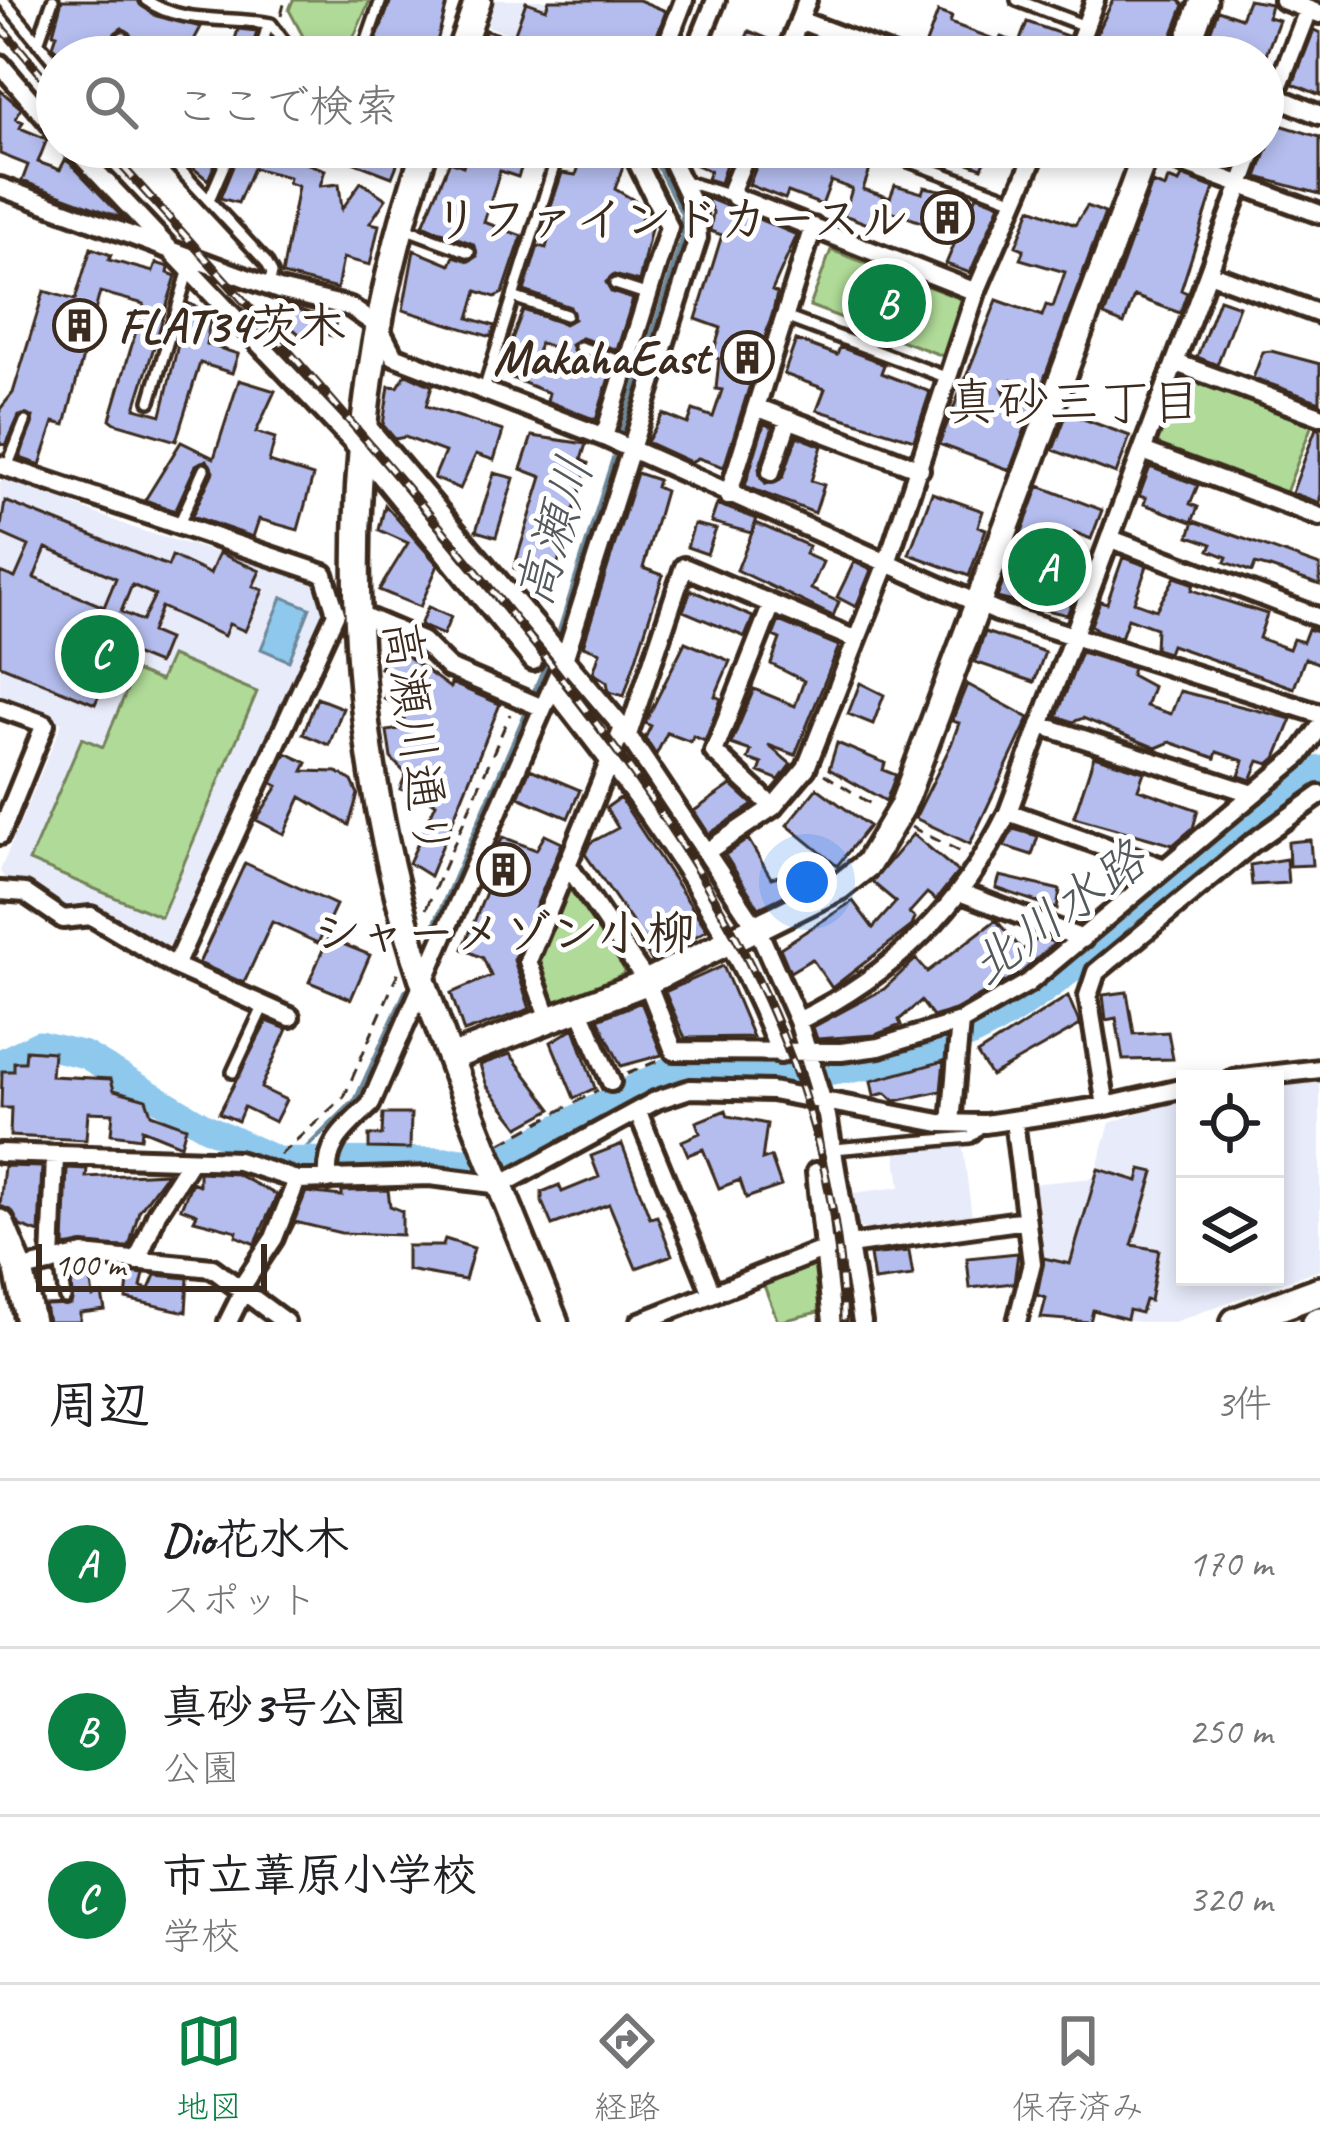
<!DOCTYPE html>
<html lang="ja">
<meta charset="utf-8">
<style>
body{margin:0;font-family:Caveat,"Klee One",sans-serif;background:#f2f2f2;color:#202124}
.controls{position:absolute;right:36px;bottom:36px;display:grid;overflow:hidden;border-radius:0px;box-shadow:0 6px 18px #0003}
.controls button{width:108px;height:108px;display:grid;place-items:center;padding:0;border:0;border-bottom:3px solid #e0e0e0;background:#fff;color:#202124;font:60px sans-serif}
.scale{position:absolute;left:36px;bottom:30px;width:231px;box-sizing:border-box;padding-left:12px;border:6px solid #3b2a1e;border-top:0;font-size:33px;line-height:42px;white-space:nowrap;color:#3b2a1e;-webkit-text-stroke:9px #fff;paint-order:stroke}
.you{position:absolute;left:807px;top:882px;width:42px;height:42px;margin:-30px;border:9px solid #fff;border-radius:50%;background:#1a73e8;box-shadow:0 0 0 18px #1a73e833}
.badge{display:grid;place-items:center;width:78px;height:78px;border-radius:50%;background:#0b8043;color:#fff;font-size:39px;font-weight:700}
.pin{position:absolute;translate:-50% -50%;border:6px solid #fff;box-shadow:0 3px 12px #0006}
.list{margin:0;padding:0;list-style:none}
h2{display:flex;justify-content:space-between;align-items:center;height:156px;margin:0;padding:0 48px;font-size:51px}
h2 small{font-size:39px;font-weight:400;color:#757577}
.list li{display:grid;grid-template-columns:78px 1fr auto;gap:36px;align-items:center;box-sizing:border-box;height:168px;padding:0 48px;border-top:3px solid #e0e0e0}
.list b{display:block;font-size:45px;white-space:nowrap}
.list p{margin:0;font-size:39px;white-space:nowrap;color:#757577}
.list em{font-size:39px;font-style:normal;color:#757577}
.icon{flex:none;width:66px;height:66px;fill:none;stroke:currentColor;stroke-width:2;stroke-linecap:round;stroke-linejoin:round}
.map{position:relative;flex:none;width:1320px;height:1322px;overflow:hidden}
.search{position:absolute;background:#fff;box-shadow:0 6px 18px #0003;left:36px;right:36px;top:36px;height:132px;display:flex;align-items:center;gap:30px;box-sizing:border-box;padding:0 42px;border-radius:66px;color:#757577;font-size:45px}
.sheet{height:660px;background:#fff}
nav{display:flex;justify-content:space-around;align-items:center;box-sizing:border-box;height:168px;border-top:3px solid #e0e0e0;background:#fff;font-size:33px;color:#757577}
nav a{display:grid;justify-items:center;gap:6px}
nav .on{color:#0b8043}
.map>svg:first-child{display:block}
.built{fill:#e8ebfa}
.green{fill:#afda97;stroke:#75825a;stroke-width:3}
.water{fill:#8ec8ed;stroke:#6d899a;stroke-width:3}
.lines{fill:none;stroke-linecap:round;stroke-linejoin:round}
.stream{stroke:#6d899a;stroke-width:4.5}
.river{stroke:#8ec8ed;stroke-width:27}
.building{fill:#b4bdee;stroke:#3b2a1e;stroke-width:3;fill-rule:evenodd}
.lane-casing{stroke:#3b2a1e;stroke-width:18}
.street-casing{stroke:#3b2a1e;stroke-width:26}
.secondary-casing{stroke:#3b2a1e;stroke-width:33}
.primary-casing{stroke:#3b2a1e;stroke-width:36}
.path{stroke:#3b2a1e;stroke-width:3;stroke-dasharray:12 9;stroke-linecap:butt}
.lane{stroke:#fff;stroke-width:9}
.street{stroke:#fff;stroke-width:16}
.secondary{stroke:#fff;stroke-width:24}
.primary{stroke:#fff;stroke-width:27}
.rail-casing{stroke:#3b2a1e;stroke-width:9}
.rail{stroke:#fff;stroke-width:4.5;stroke-dasharray:14;stroke-linecap:butt}
.labels{text-anchor:middle;stroke-width:10;stroke-linejoin:round;paint-order:stroke}
.poi-label{font-size:48px;font-weight:bold;fill:#3b2a1e;stroke:#fff;text-anchor:end}
.street-label{font-size:48px;fill:#3b2a1e;stroke:#fff}
.neighbourhood-label{font-size:51px;fill:#3b2a1e;stroke:#fff}
.water-label{font-size:51px;font-style:italic;fill:#54595c;stroke:#fff}
</style>
<div class="map">
<svg width="1320" height="1322" viewBox="0 0 1320 1322">
<rect width="100%" height="100%" fill="#fff"/>
<filter id="ink" filterUnits="userSpaceOnUse"><feTurbulence type="fractalNoise" baseFrequency=".00833" numOctaves="2"/><feDisplacementMap in="SourceGraphic" scale="24" xChannelSelector="R" yChannelSelector="G"/><feConvolveMatrix kernelMatrix="1 2 1 2 8 2 1 2 1" color-interpolation-filters="sRGB"/></filter>
<g filter="url(#ink)">
<path class="built" d="M494 0H587L567 55 485 25Z
M8 479 136 529 315 581 325 612 173 946 164 949 104 910 67 906 31 885 6 881 0 871 62 723 0 696V482Z
M1320 1076V1269L1174 1322H1137L1030 1296 1029 1184 1094 1178 1110 1123 1185 1096V1277H1275V1080Z
M962 1140 972 1217 866 1231 857 1225 853 1193 900 1187 895 1149Z"/>
<path class="green" d="M293 0H370L345 57H314L289 10Z
M831 250 964 300 943 356 810 306Z
M1186 375 1313 422 1285 495 1159 449 1155 440 1178 379Z
M171 656 257 692 161 917 29 861 82 738 103 747 135 671 160 681Z
M576 887 625 962 623 974 558 1003 550 996 537 957 564 888Z
M811 1263 822 1269 826 1310 778 1322 763 1283Z"/>
<path class="water" d="M282 597 310 608 289 661 261 649Z"/>
<g class="lines">
<path class="stream" d="M681 57 701 16
M556 641 683 235 682 214 648 147
M532 696 551 652
M432 930 528 707
M293 1161 356 1099 406 990"/>
<path class="river" d="M0 1063 39 1044 85 1055 204 1126 277 1160 469 1161
M821 1073C961 1060 1023 1010 1127 925 1191 873 1254 819 1320 769
M508 1154 684 1062 792 1074"/>
</g>
<path class="building" d="M62 0H137L156 16 201 27 185 57 155 47 151 57H126L132 37 122 28 115 33 107 57H62L53 46 57 34 53 33Z
M391 0H448L433 57H397L375 43Z
M549 0H639L666 11 649 57H582L568 52 566 57H476L486 30 513 38 526 2 546 9Z
M1113 0H1179L1184 5 1164 57H1148L1095 38Z
M1248 0 1271 4 1268 17 1279 20 1265 57H1201L1218 10 1241 18Z
M938 12 952 17 950 23 999 41 1001 37 1019 43 1027 22 1067 36 1060 57H945L924 49Z
M238 29 257 31 250 57H230Z
M1314 30 1320 33V95L1293 84Z
M749 31 776 42 770 57H738Z
M0 90 21 108 16 119 23 122 20 128 47 139 38 162 60 170 65 160 70 163 124 219 22 181 28 165 0 154Z
M1277 124 1320 137V194L1257 177Z
M194 147H222L208 180 188 164Z
M241 147H307L303 162 325 170 320 186 339 184 342 209 361 182 386 199 370 223 379 225 370 265 343 258 337 289 282 275 298 186 288 183 289 177 253 168 238 203 220 198Z
M343 147 398 162 392 177 339 157Z
M470 147H529L518 177 500 171 484 222 522 236 503 293 495 297 477 291 469 318 495 326 491 337 403 310 414 250 450 265 454 256 469 261 477 256 473 244 423 225 450 161 463 166Z
M585 147 619 153 624 163 615 189 644 206 641 220 652 224 639 282 614 275 606 282 611 292 633 299 617 350 582 338 571 345 576 355 612 368 596 420 547 401 549 393 499 373 523 310 564 324 574 319 570 307 524 291 538 246 546 248 553 223 546 221 562 173 576 175ZM540 343 562 350 555 373 533 365Z
M694 147 727 161 720 183 707 179 710 171 689 162Z
M764 147H825L845 155 847 149 866 155 873 161 863 189 890 198 895 185 922 193 924 187 946 191 974 202 977 195 1000 204 970 273 946 264 956 240 930 230 932 226 880 207 873 226 844 215 852 189 831 181 822 205 788 192 785 199 749 185Z
M897 147H991L982 168 933 150 930 159Z
M1193 147H1235L1228 166 1191 153Z
M1182 176 1214 188 1181 290 1187 293 1180 313 1134 296 1124 324 1104 316 1152 183 1165 188 1168 179 1179 183Z
M705 197 797 235 772 291 777 293 773 312 724 467 698 458 691 462 647 442 663 414 688 424 693 410 713 417 722 390 716 389 719 359 712 356 721 328 696 319 722 235 710 231 713 212Z
M1087 206 1105 213 1040 390 1011 380 1002 387 1007 397 1033 407 1010 470 939 444 997 300 1042 316 1046 305 1053 307 1065 272 1020 259 1024 249 1016 246 1031 208 1075 225Z
M91 248 111 255 109 260 153 272 156 263 169 267 168 273 176 276 135 408 161 415 188 303 211 315 206 344 238 354 232 373 200 363 176 441 115 423 110 419 144 304 100 292 65 425 54 422 40 465 20 458 33 417 19 416 6 445 0 444V409L13 393 44 291 75 300Z
M1219 299 1239 306 1217 365 1197 357Z
M279 303 336 322 332 336 308 329 305 339 272 311Z
M796 340 837 355 840 347 869 358 884 365 881 373 930 392 914 440 817 410 825 389 784 374Z
M1271 351 1320 364V402L1253 378 1263 352Z
M406 374 432 386 426 406 503 431 494 460 476 454 460 489 434 478 445 452 405 437 395 439 383 425 389 386 398 387Z
M239 380 275 391 256 432 275 438 269 462 313 476 298 530 259 519 253 537 192 516 213 472 207 460 196 465 175 511 145 500 181 442 214 458Z
M1067 413 1130 436 1116 474 1053 450Z
M764 424 773 427 759 469 766 484 783 477 797 436 822 446 811 481 824 485 815 513 745 486Z
M1316 428 1320 429V503L1292 493Z
M532 436 586 444 581 460 588 463 553 580 514 568 542 477 521 469Z
M1150 467 1198 485 1190 504 1198 507 1192 522 1144 504 1146 498 1139 496Z
M494 473 514 478 496 537 476 531Z
M637 473 658 480 656 487 665 491 643 568 663 575 624 696 609 692 607 682 593 673 600 652 583 646Z
M1039 486 1102 510 1091 539 1074 532 1069 544 1055 539 1047 562 1083 575 1067 615 997 598Z
M932 493 983 511 978 526 986 529 969 576 909 554Z
M5 501 168 566 172 556 210 574 219 553 260 571 253 586 263 590 245 631 229 624 224 636 161 607 151 632 168 639 158 664 104 642 90 678 104 684 95 704 0 665V572L15 578 29 546 0 533ZM46 548 116 578 104 607 34 578ZM132 585 155 595 142 621 121 612Z
M717 504 757 519 751 533 711 522Z
M385 505 438 565 420 607 379 590 408 543 379 530Z
M1194 521 1320 566V585L1270 568 1255 564 1252 572 1225 562 1227 557 1209 550 1212 544 1189 536Z
M756 523 809 546 805 554 823 562 811 589 839 602 833 616 737 570Z
M694 524 716 529 707 554 687 547Z
M1123 557 1147 566 1134 602 1156 610 1175 577 1194 584 1192 590 1267 614 1259 638 1289 649 1293 639 1303 642 1308 629 1320 633V664L1305 658 1294 688 1171 645 1168 653 1155 649 1156 628 1128 618 1121 638 1097 630 1091 625 1100 601 1107 603Z
M854 562 871 570 856 607 837 597Z
M691 590 753 617 745 637 683 611Z
M428 607 451 617 443 635 420 625Z
M779 621 839 646 795 755 768 745 791 764 779 780 759 772 762 764 748 759 751 751 731 744 754 689 795 706 804 681 771 664 780 639 773 636Z
M985 632 1045 652 1034 682 975 662Z
M685 642 730 661 715 696 721 699 705 741 693 736 691 742 667 733 656 755 645 738 651 726 645 723Z
M389 643 450 688 451 683 500 704 430 876 409 863 436 803 400 789 406 774 391 758 387 731 400 729 408 710 384 699 393 676 380 668 384 661 379 658Z
M1081 652 1133 668 1131 675 1153 687 1146 706 1171 714 1180 691 1292 719 1276 758 1269 764 1259 761 1251 780 1239 776 1244 761 1217 752 1215 758 1170 742 1156 748 1083 718 1073 722 1057 716Z
M860 683 884 695 873 724 848 714Z
M967 684 1029 718 970 844 915 818 951 745 959 723 952 721Z
M317 698 343 708 329 745 303 734Z
M837 743 885 763 883 770 896 775 886 801 829 769Z
M286 753 307 763 303 771 337 772 352 781 358 794 349 825 301 797 284 834 256 820 278 786 272 783Z
M1094 756 1144 772 1138 789 1198 810 1193 828 1173 845 1074 817Z
M530 769 580 790 568 818 518 797Z
M731 785 753 805 709 834 694 811Z
M817 788 869 826 837 866 787 825Z
M620 798 707 930 652 961 639 940 643 938 585 854 590 843 618 828 606 808Z
M1013 829 1038 836 1032 855 1004 846Z
M913 834 958 872 936 900 927 893 909 913 915 918 912 926 832 988 812 959 790 972 780 948 853 901 873 928 896 902 872 882Z
M545 835 562 843 514 960 530 1009 464 1032 451 993 491 976 483 958 463 949 491 880 483 877 503 837 536 850Z
M748 839 771 878 794 872 802 887 759 908 725 855Z
M1310 840 1312 865 1289 866 1288 842Z
M1286 859 1288 883 1252 885 1250 865Z
M245 863 336 905 318 943 272 922 244 983 199 963Z
M1000 876 1060 890 1057 909 996 888Z
M996 920 1022 950 1041 937 1055 943 1021 973 955 1010 933 1017 921 1001 899 1020 901 1025 875 1035 817 1039 813 1027 884 989 916 959 927 972Z
M328 938 370 955 351 999 309 982Z
M723 966 753 1037 685 1038 665 992Z
M1127 992 1134 1034 1168 1032 1173 1059 1123 1060 1116 1018 1106 1020 1103 995Z
M1068 996 1080 1025 991 1076 977 1054Z
M641 1002 662 1055 621 1066 598 1019Z
M267 1021 287 1029 261 1088 286 1100 275 1122 244 1107 238 1121 219 1113Z
M574 1028 595 1088 574 1098 551 1042Z
M26 1050 53 1052 51 1076 111 1079 114 1090 146 1099 151 1114 186 1127 181 1145 142 1129 141 1138 111 1134 113 1113 88 1112 86 1140 10 1136 11 1108H1L2 1071H14V1062H25Z
M510 1054 552 1109 519 1127 487 1086 480 1065Z
M944 1061 941 1091 895 1101 886 1093 874 1096 871 1081Z
M726 1110 728 1116 767 1124 762 1160 771 1157 781 1186 746 1198 740 1180 719 1188 703 1149 688 1155 682 1141 700 1133 696 1122Z
M383 1114H411L410 1149 369 1148V1135H382Z
M622 1144 650 1218 657 1216 672 1255 636 1268 609 1204 552 1225 542 1202V1192L559 1185 562 1192 599 1177 591 1156Z
M4 1166 42 1167 39 1233 20 1226 12 1211 0 1206Z
M67 1168 87 1169 86 1177 167 1173 139 1211 129 1247 64 1246Z
M1098 1169 1138 1181 1141 1169 1154 1172 1132 1245 1159 1250 1150 1301 1145 1300 1141 1313 1129 1310 1127 1319 1093 1310 1090 1322 1041 1318 1046 1298 1037 1295 1044 1258 1070 1264Z
M199 1172 236 1174 277 1195 255 1244 236 1236 237 1231 194 1220 197 1214 181 1208 192 1182 199 1185Z
M388 1190 390 1206 402 1211V1235L341 1233 295 1222 289 1234 306 1192 342 1196V1191Z
M445 1239 474 1248 465 1280 407 1270V1246H443Z
M909 1251 913 1276 874 1281 870 1255Z
M1018 1253 1014 1283 970 1288 967 1258Z
M89 1268 93 1297 102 1295 105 1310 80 1313V1322H48L45 1305 71 1304 72 1271Z
M129 1272 144 1274 141 1287 149 1289 155 1275 188 1278 186 1312 126 1299Z"/>
<g class="lines">
<defs>
<path id="lane" d="M3 0 57 65
M146 0C180 25 229 16 271 24L295 57
M381 0 364 49 388 57
M1017 0 1085 26
M38 43 53 0
M116 57 123 37
M259 57 268 24
M159 147 266 262 272 273 269 286
M871 147 1015 200
M683 181 735 197
M209 200 232 147
M407 229 469 252
M615 284 649 295
M513 297 566 315
M785 317 948 378
M580 347 626 363
M1011 389 1051 404
M483 393 560 147
M150 401 189 269
M7 467 25 422
M179 524 204 469
M233 1072 264 1005
M834 1149 970 1137 981 1127
M60 1260 65 1298"/>
<path id="street" d="M1283 0 1320 14
M799 20 897 57
M662 57 684 0
M693 57 716 0
M785 57 807 0
M1074 57 1095 0
M0 64 57 131
M1274 96 1320 115
M1263 126 1308 10
M73 147 358 448 533 661
M749 147 732 188 735 197 976 292
M1139 147 1320 214
M0 187 279 290 350 307 379 327 394 356 604 437 997 612 1320 714
M1209 273 1320 314
M1176 363 1320 416
M756 407 920 469
M363 421 623 728 758 930 798 1021 827 1116 862 1322
M604 437 669 227 630 147
M1143 451 1320 517
M0 465 324 574 336 613 175 966 91 916 63 919 25 893 0 891
M771 472 789 419
M728 496 813 227
M1111 539 1320 618
M772 604 714 752 773 807
M354 612 422 641 449 668 543 708
M552 687C643 803 728 915 780 1054
M0 708 45 724 0 835
M1040 725 1254 794
M628 735 684 567 854 639
M1008 812 1162 867
M709 850 773 807 806 768 887 563 976 292 1038 147
M567 864 647 982 674 1051 841 1052 879 1047 960 1022 1028 983 1299 756 1320 727
M962 893 1083 939
M175 966 290 1017
M579 1008 611 1082
M549 1019 528 961 623 728
M798 1021C894 974 961 908 1008 812L1255 147
M1234 1079 1320 1069
M1106 1106 1088 996 1096 972 1251 844 1320 795
M638 1112 712 1293
M1014 1120 1032 1263 1017 1322
M951 1123 960 1022
M0 1153 238 1161 297 1180 430 1176 501 1185 657 1100 690 1089 772 1091 940 1123 985 1124 1106 1106 1185 1088
M816 1172 832 1322
M328 1180C325 1142 345 1129 370 1105L564 660 698 238 696 212 665 147
M137 1261 157 1213 189 1163
M51 1263 55 1156
M19 1270 83 1255 212 1268 285 1322
M241 1288 274 1238 297 1180
M228 1322 244 1290
M640 1322 828 1248 1026 1220"/>
<path id="secondary" d="M458 57 478 0
M1183 57 1204 0
M426 147C333 416 335 714 424 984 462 1099 511 1210 555 1322
M450 1058 647 982 839 887 868 864 902 807 1148 147"/>
<path id="primary" d="M0 1224 19 1270 30 1322
M1236 1322 1320 1291
M1317 1322 1320 1321"/>
</defs>
<use href="#lane" class="lane-casing"/>
<use href="#street" class="street-casing"/>
<use href="#secondary" class="secondary-casing"/>
<use href="#primary" class="primary-casing"/>
<path class="path" d="M281 16 285 0
M824 774 877 808
M911 827 967 855
M426 909 510 714
M627 1074 662 1059
M501 1143 598 1090
M280 1155 344 1097 399 971"/>
<use href="#lane" class="lane"/>
<use href="#street" class="street"/>
<use href="#secondary" class="secondary"/>
<use href="#primary" class="primary"/>
<defs>
<path id="rail" d="M0 26 57 93
M105 147C237 293 370 439 493 592 671 812 834 1027 844 1322"/>
</defs>
<use href="#rail" class="rail-casing"/>
<use href="#rail" class="rail"/>
</g>
</g>
<defs>
<symbol id="building-ring" viewBox="-11 -11 22 22"><circle r="9.5" fill="#fff" stroke="#3b2a1e" stroke-width="1.5"/><path d="M-4-6H4V6H1V3H-1V6H-4ZM-2.5-4.3h1.7v1.8h-1.7ZM.8-4.3h1.7v1.8H.8ZM-2.5-1h1.7V.8h-1.7ZM.8-1h1.7V.8H.8Z" fill="#3b2a1e"/></symbol>
</defs>
<g fill-rule="evenodd">
<use href="#building-ring" x="918" y="188" width="59" height="59"/>
<use href="#building-ring" x="50" y="296" width="59" height="59"/>
<use href="#building-ring" x="718" y="328" width="59" height="59"/>
<use href="#building-ring" x="474" y="840" width="59" height="59"/>
</g>
<g class="labels">
<g class="poi-label">
<text x="909" y="235">リファインドカースル</text>
<text x="118" y="342" text-anchor="start">FLAT34茨木</text>
<text x="709" y="374">MakahaEast</text>
<text x="504" y="949" text-anchor="middle">シャーメゾン小柳</text>
</g>
<g class="street-label">
<text transform="translate(418 739) rotate(82)" y="17">高瀬川通り</text>
</g>
<g class="neighbourhood-label">
<text x="1074" y="419">真砂三丁目</text>
</g>
<g class="water-label">
<text transform="translate(553 531) rotate(-73)" y="18">高瀬川</text>
<text transform="translate(1057 912) rotate(-36)" y="18">北川水路</text>
</g>
</g>
</svg>
<div class="controls">
<button><svg class="icon" aria-label="locate" viewBox="0 0 24 24"><circle cx="12" cy="12" r="6"/><path d="M12 2v4M12 18v4M2 12h4M18 12h4"/></svg></button>
<button><svg class="icon" aria-label="layers" viewBox="0 0 24 24"><path d="M12 4l9 5-9 5-9-5zM3 14l9 5 9-5"/></svg></button>
</div>
<div class="scale">100 m</div>
<div class="you"></div>
<div class="pin badge" style="left:1047px;top:567px">A</div>
<div class="pin badge" style="left:887px;top:303px">B</div>
<div class="pin badge" style="left:100px;top:654px">C</div>
<div class="search"><svg class="icon" aria-label="search" viewBox="0 0 24 24"><circle cx="10" cy="10" r="6"/><path d="M15 15l6 6"/></svg>ここで検索</div>
</div>
<section class="sheet">
<h2>周辺<small>3件</small></h2>
<ul class="list">
<li><span class="badge">A</span><div><b>Dio花水木</b><p>スポット</p></div><em>170 m</em></li>
<li><span class="badge">B</span><div><b>真砂3号公園</b><p>公園</p></div><em>250 m</em></li>
<li><span class="badge">C</span><div><b>市立葦原小学校</b><p>学校</p></div><em>320 m</em></li>
</ul>
</section>
<nav>
<a class="on"><svg class="icon" aria-label="map" viewBox="0 0 24 24"><path d="M3 6l6-2 6 2 6-2v14l-6 2-6-2-6 2zM9 4v14M15 6v14"/></svg>地図</a>
<a><svg class="icon" aria-label="directions" viewBox="0 0 24 24"><path d="M12 3l9 9-9 9-9-9zM9 14v-3h6M13 9l2 2-2 2"/></svg>経路</a>
<a><svg class="icon" aria-label="saved" viewBox="0 0 24 24"><path d="M7 4h10v16l-5-4-5 4z"/></svg>保存済み</a>
</nav>
